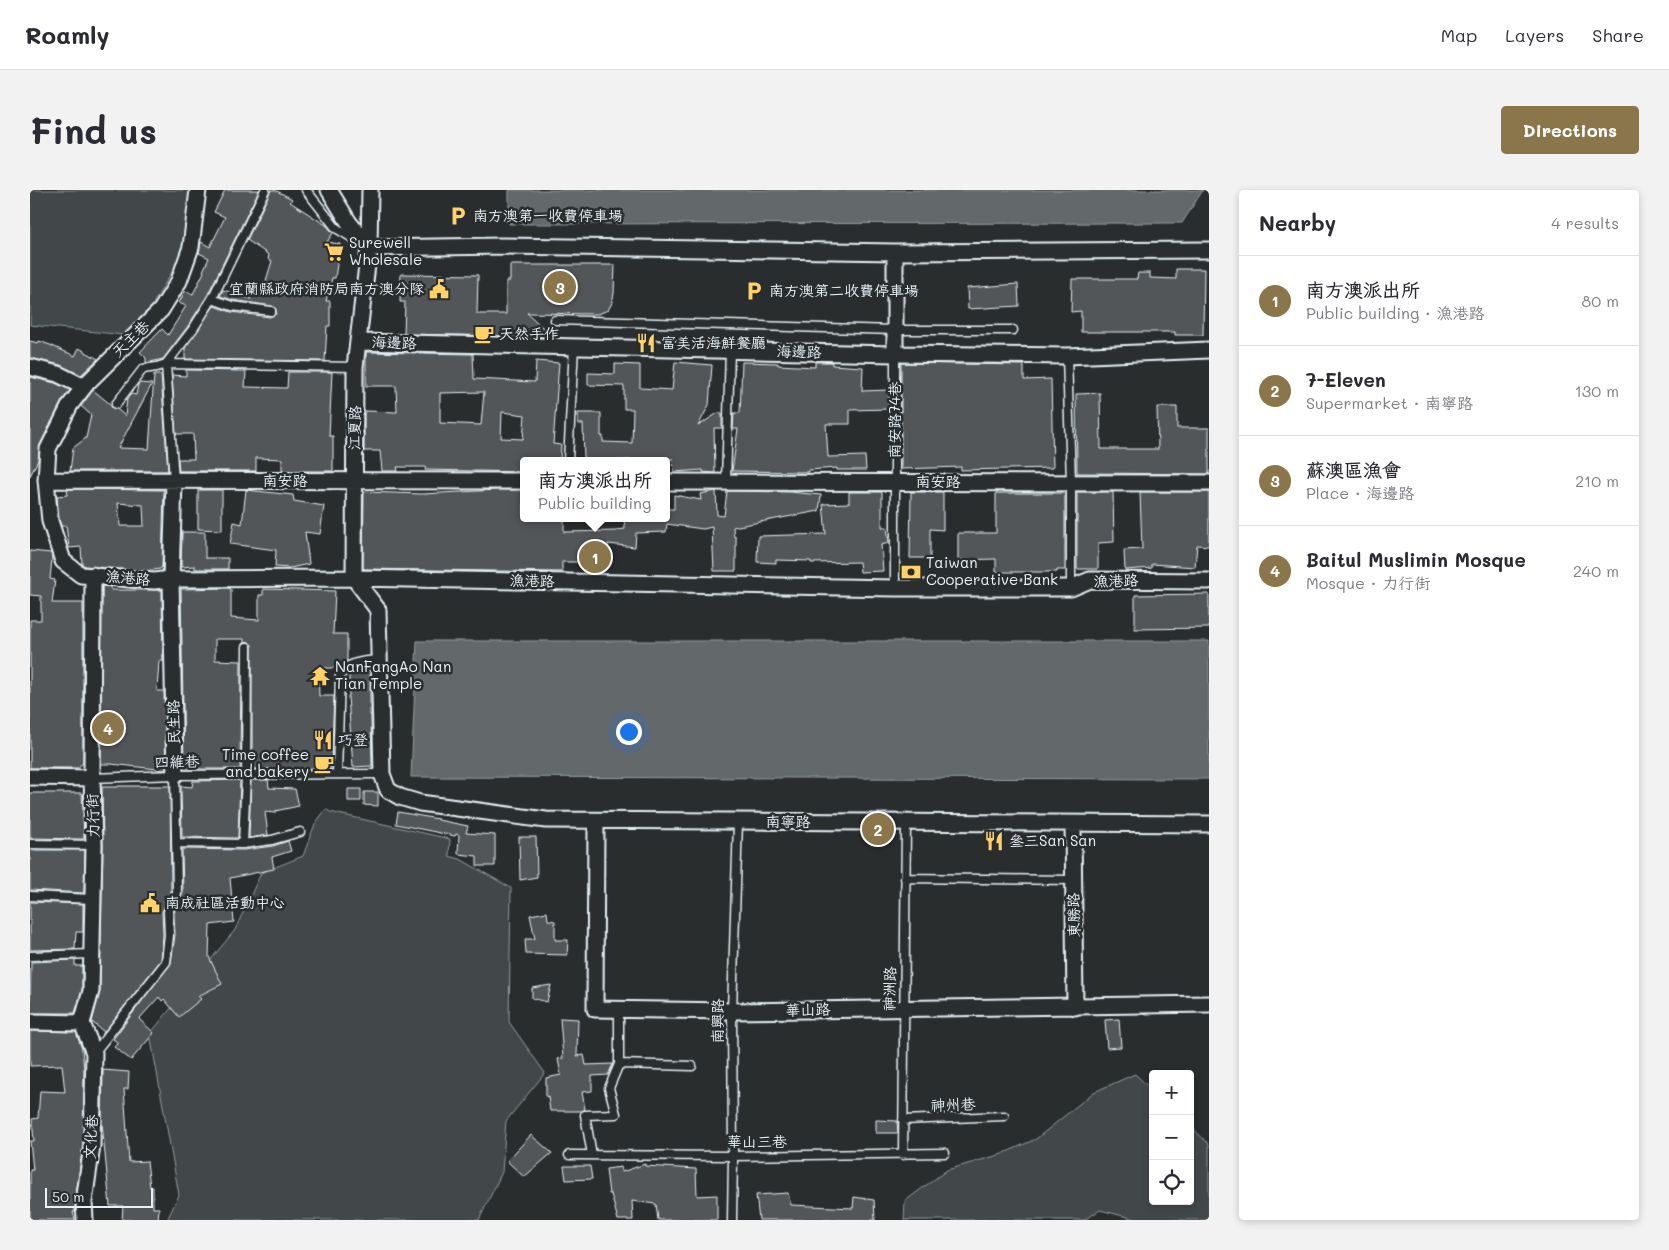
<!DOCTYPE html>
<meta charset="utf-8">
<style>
body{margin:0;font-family:Mali,"LXGW WenKai TC",sans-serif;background:#f2f2f3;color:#2b2b33}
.controls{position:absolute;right:15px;bottom:15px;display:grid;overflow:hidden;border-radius:5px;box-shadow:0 2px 8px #0003}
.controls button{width:45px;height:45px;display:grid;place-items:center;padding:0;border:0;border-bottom:1px solid #e1e1e2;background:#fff;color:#2b2b33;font:25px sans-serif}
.scale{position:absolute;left:15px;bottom:12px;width:108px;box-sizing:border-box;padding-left:5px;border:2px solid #e8f1f8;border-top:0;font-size:14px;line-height:18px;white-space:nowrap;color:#e8f1f8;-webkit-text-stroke:4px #2a2d2e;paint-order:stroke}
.you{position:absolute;left:598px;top:541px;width:18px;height:18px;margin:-12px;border:4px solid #fff;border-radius:50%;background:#1a73e8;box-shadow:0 0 0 8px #1a73e833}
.badge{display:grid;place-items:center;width:32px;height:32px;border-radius:50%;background:#8a764a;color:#fff;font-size:16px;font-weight:700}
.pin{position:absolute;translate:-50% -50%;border:2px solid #fff;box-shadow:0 1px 5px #0006}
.popup{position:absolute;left:490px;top:267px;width:150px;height:65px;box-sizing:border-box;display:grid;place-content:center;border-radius:5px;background:#fff;filter:drop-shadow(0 1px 4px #0005);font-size:16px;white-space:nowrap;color:#7c7c81}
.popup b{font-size:19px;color:#2b2b33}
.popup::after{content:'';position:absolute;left:50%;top:100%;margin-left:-10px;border:10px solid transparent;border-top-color:#fff}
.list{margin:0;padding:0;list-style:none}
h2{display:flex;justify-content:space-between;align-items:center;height:65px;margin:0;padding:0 20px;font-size:21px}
h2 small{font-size:16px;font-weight:400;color:#7c7c81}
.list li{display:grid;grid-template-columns:32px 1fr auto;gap:15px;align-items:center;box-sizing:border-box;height:90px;padding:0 20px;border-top:1px solid #e1e1e2}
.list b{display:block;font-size:19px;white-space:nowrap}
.list p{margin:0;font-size:16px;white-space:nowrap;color:#7c7c81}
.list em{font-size:16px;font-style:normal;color:#7c7c81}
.icon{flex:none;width:28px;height:28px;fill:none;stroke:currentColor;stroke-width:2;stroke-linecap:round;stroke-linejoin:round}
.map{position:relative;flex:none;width:1179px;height:1030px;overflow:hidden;border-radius:5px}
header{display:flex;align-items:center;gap:30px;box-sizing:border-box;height:70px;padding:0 25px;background:#fff;border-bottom:1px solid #e1e1e2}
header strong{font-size:24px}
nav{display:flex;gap:28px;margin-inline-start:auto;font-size:18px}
.intro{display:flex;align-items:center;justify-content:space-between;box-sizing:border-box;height:120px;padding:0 30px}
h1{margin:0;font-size:35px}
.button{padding:12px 22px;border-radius:5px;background:#8a764a;color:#fff;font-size:18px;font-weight:700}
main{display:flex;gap:30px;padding:0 30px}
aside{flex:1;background:#fff;border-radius:5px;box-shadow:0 2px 8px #0003}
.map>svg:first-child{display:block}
.green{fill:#424648;stroke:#959ca0}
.water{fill:#63686b;stroke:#989fa3}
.building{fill:#535759;stroke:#e8f1f8;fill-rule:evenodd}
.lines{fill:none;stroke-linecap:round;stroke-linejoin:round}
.lane-casing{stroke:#e8f1f8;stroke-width:11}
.street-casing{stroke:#e8f1f8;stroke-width:19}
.lane{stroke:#2a2d2e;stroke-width:8}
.street{stroke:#2a2d2e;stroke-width:15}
.labels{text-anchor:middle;stroke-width:5;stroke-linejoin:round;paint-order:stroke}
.poi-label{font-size:15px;fill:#e8f1f8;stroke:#2a2d2e;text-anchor:start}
.street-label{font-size:15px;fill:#e8f1f8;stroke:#2a2d2e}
</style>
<header>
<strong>Roamly</strong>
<nav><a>Map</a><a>Layers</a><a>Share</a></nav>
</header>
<div class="intro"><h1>Find us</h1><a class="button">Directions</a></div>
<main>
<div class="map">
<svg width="1179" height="1030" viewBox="0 0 1179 1030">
<rect width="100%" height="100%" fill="#2a2d2e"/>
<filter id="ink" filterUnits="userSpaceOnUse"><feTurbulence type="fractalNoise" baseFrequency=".02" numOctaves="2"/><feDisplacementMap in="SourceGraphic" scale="10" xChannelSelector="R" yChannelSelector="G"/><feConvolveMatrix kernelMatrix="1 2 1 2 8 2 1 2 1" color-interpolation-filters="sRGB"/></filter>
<g filter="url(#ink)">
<path class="green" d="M0 0H160L156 58 104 146 0 135Z
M296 619 300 622 420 649 419 666 430 669 481 698 479 832 515 883 476 931 472 982 449 1030H137L149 1005 120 844 205 740 231 683 273 666 285 634Z
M1105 884 1123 901V1011H1160V936L1179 954V1030H1109L1070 1020 1054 1030H874L875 1011 917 980 972 964 1006 949 1064 902Z"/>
<path class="water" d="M479 0H1173L1152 33 479 34Z
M387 451H1179V589L381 587Z"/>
<path class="building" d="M195 0H229L177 106 158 136 133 169 116 173V168L110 162 132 139 138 145 156 116 149 113 155 101 163 104 174 82 173 81 179 68 169 63 171 52 180 57 195 27 184 22Z
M241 0H245L262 9 260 12 296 35 303 43 297 52 310 54 305 88H302L296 111H300V136H297L295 171 155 169V158L184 116 201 122 240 127 246 124V119L242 116 203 110 190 106 193 100 221 109 225 94 234 97 242 71 238 69 239 65 217 50Z
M480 75H585L584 103 582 113 578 120 568 124 497 123 523 147 374 144 375 112H370L371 84 448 85 447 124H476V91H480Z
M1146 79H1174L1173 145H1145V142H1051V121L1041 122 1042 89H1107L1108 83H1120V88L1146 89Z
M988 94 989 116 938 119 937 98Z
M0 151 8 153 9 151 20 155 45 166 49 158 68 169 51 185 30 175 0 168Z
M336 162 443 164 444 189 505 192 506 171 529 173 523 254 531 255 530 271H494V282L395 280 396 277H367L368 281H352L350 261H334V221L367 222 366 196H336ZM454 202 451 235 410 233V203ZM472 222 495 225 493 249 471 248Z
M645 172 682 175 679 215 668 236 688 223H692V238H684L685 283 673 282V280L644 282 643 269 554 271 553 234H548V223H571V246H573V252L602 253 603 219H594V196L558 195V183L585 184V174L610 175V198L642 200Z
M712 172 748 173V175L785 177V172H802V175L833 177 832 201 859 200V219L820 220V234H796L798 267 835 266 836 280H807V278L778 280V282L702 281 708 239H703L704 223H710Z
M871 173 994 175V190L1021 189 1023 278 931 280V277L871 279Z
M156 180 216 181 215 197 257 198 258 182H302L299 246H303V281H252V269L226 268V281H149L148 269H164L163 244H146L142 185 156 186Z
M124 185H131L138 281H40L43 258 56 248 61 225 51 216 63 200 80 214 82 218 87 219 95 226 97 209 101 204 106 205 108 195 110 193 122 194 88 258 119 259Z
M0 187 25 193 40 200 32 211 10 255 8 270 0 286Z
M1070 203 1071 259H1128L1127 217H1147V238H1179V284L1047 283 1046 204Z
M38 299 134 300 132 377 130 379 114 381 55 376 52 374 51 357 39 358 36 336H31L29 329 27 306 37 305ZM88 313 113 315 114 336H90Z
M168 300H192V340L168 339Z
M216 300 263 305 264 311 294 316 290 344 275 342 279 374 260 378 245 377 246 360 200 354 204 332 212 334Z
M467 300H494V328H534V342L587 341V340L595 339 594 328H636V319H644V305L671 310 670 304 686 301 687 325 694 326 697 301 760 302 791 305 789 321 703 337 704 347H706V381H684L682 337 673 339 637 334 636 342 606 343 605 357 578 354V372H532V382L333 379 334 302 392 304Z
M819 302H852V337H857L859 353 851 355 853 381 830 382 829 372 781 373V371L746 370V373L727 372 728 346 796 344 793 314 819 313Z
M881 302H913V340L900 339V368H880Z
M1047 302H1083L1084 352 1068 353V379H1047Z
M1110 302H1179V356L1167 355 1165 377 1122 374V378L1095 380 1094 360 1112 359Z
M966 303H1035V380H1027V382H966V369L928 370V343H966Z
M152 342H175V368H198V379H165V376L151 377Z
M0 361 21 363 22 369 20 389 25 390 22 413H53V573L47 578H0V430H11V406L0 405Z
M72 396 81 397V400H132L133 471H129L127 501H134L136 580 81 574H71Z
M198 398 201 399V428L229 430V405H233V399L305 401 303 444H317V471L308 478H288L289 506H304L301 578 222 579V455L218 451 214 453V449H185V470L211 471 210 579H154L151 399Z
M1179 404V438L1105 439V405Z
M323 480H340V525H341L342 576 323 577 318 506H319V483Z
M210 590 208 648 152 647 151 596 162 597 163 591Z
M221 590H238L239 598 265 599 269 616 245 621V623L235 622 238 645 219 648Z
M88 596H140L141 702 132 722 133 745 131 770 74 842 62 832 70 801 73 655 72 597H88Z
M318 599H331V611H318Z
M334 602H348V616L334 615Z
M0 603H52L54 649 0 648Z
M368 622 408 629V630L438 636 436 643 465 645V676H447V666L428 664 429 645 426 644 425 646 366 634Z
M489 647H506L507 687 490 690Z
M258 651 261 661 242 667 244 679 200 688 204 732 180 735 179 767 192 794 168 806 171 809 149 827 134 809 132 811 129 807 109 829 124 843 101 870 84 857 88 853 83 849 141 773 145 745 144 723 153 703 152 659 214 660 243 656Z
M0 660H55L54 703 0 700Z
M0 712 53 714V742H46L45 759 0 760Z
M517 722 518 730 525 731V750H538L537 765 496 764 495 749H505L500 725Z
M45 770V776H52V800L45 823H0L1 772Z
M521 795 517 812 502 808V798Z
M530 828 548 829 547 866 554 865 556 875 583 874 578 885 562 886V901L552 902 555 919 552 921H520L518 906 516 907V888L531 885 528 869 533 868Z
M1089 829 1091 857 1077 858 1075 830Z
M0 841 46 842 52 859 54 879 53 955 45 1011V1022H43L45 1030H0V980H3L0 951H4L2 929 8 928 10 901 35 902 32 875 0 876Z
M73 880 99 882 98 899H94L99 972 117 971 120 997H123V1018H129L128 1030H92L93 1016H80L72 933Z
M846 930 867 931 868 943H846Z
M501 945 522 963 494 987 477 971Z
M615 974V976L666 979 667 1006 687 1005V1030H628L626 1014 602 1011 603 1030H588L581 1004H579L576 979 591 977 592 982Z
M534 976H560L562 989 536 990Z
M758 1003 761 1015 823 1018 824 1007 844 1010 845 1030H729L726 1005Z"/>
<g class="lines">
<defs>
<path id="lane" d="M276 0 306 38 329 52
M182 109 202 116 241 121
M525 130 865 140H983
M1037 166 1041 292V398
M136 174 325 177
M136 174 144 291
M86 214 113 179 127 177 136 174 163 139 182 109 235 0
M538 271 544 157
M696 292 700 160
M865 398V164
M307 584 310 486C317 471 335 471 350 470
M62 588 145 585 352 584
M146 653 213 654 242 650 270 642
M0 654 64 655
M213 654 216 586 217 457
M875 688 1043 690
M0 706 62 709
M0 766 62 764
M64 863 136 772 139 745 138 722 147 703 145 585
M589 874 662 876
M873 930 974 926
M539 965 703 966 915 963
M562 965 555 925 586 924 579 898 589 874V819
M873 965 876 633
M702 1030 703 966 702 821 708 632"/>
<path id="street" d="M168 0 161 57 149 91 131 120 57 193 40 215 18 259 16 290 20 331 33 371 51 385 124 391 141 389 324 388 865 398H1041L1060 390 1179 391
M299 0 318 31 339 58
M340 0 339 58 325 177 324 388 348 420 352 584 358 600 370 607 390 613 516 630 1179 634
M339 58 473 56 865 62 1179 60
M329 152 865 164 1037 166 1179 160
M865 164V62
M0 177 28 184 54 197
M16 290 494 291
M144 291 141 389 145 585
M636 292 1179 293
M0 587 62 588
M566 631 565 819 702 821 1179 814
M1043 634 1045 817
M0 832 52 833
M55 1030 54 1012 62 956 64 863 52 833 61 801 64 655 62 588 63 385"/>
</defs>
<use href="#lane" class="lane-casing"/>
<use href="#street" class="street-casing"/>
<use href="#lane" class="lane"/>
<use href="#street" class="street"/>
</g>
</g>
<defs>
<symbol id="parking-bare" viewBox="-9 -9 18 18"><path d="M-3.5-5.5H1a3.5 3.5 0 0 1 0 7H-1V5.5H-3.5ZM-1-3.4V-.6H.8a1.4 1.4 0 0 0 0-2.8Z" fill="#ffd166" stroke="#2a2d2e" stroke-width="2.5" paint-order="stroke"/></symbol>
<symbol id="supermarket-bare" viewBox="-9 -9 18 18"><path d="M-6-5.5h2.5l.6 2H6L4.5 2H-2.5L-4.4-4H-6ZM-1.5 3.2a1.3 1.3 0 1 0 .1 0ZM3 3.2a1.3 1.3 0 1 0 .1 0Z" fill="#ffd166" stroke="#2a2d2e" stroke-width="2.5" paint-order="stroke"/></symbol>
<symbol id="civic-bare" viewBox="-9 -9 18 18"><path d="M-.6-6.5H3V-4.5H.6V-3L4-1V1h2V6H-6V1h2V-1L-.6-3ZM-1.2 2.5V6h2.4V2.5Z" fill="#ffd166" stroke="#2a2d2e" stroke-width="2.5" paint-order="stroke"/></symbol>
<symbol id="cafe-bare" viewBox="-9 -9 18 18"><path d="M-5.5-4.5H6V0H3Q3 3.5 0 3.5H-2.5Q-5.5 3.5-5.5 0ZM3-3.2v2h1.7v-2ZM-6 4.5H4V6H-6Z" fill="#ffd166" stroke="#2a2d2e" stroke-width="2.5" paint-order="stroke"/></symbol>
<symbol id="restaurant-bare" viewBox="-9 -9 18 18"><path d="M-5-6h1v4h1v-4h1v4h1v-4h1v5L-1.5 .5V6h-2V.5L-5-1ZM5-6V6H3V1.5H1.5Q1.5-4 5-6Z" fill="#ffd166" stroke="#2a2d2e" stroke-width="2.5" paint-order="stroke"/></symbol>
<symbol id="bank-bare" viewBox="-9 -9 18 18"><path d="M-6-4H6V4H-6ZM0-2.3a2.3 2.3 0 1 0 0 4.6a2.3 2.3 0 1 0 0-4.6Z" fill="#ffd166" stroke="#2a2d2e" stroke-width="2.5" paint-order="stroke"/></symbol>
<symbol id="temple-bare" viewBox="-9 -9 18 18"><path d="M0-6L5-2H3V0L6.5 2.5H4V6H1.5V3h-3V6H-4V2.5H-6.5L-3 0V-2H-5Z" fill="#ffd166" stroke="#2a2d2e" stroke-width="2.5" paint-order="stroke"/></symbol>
</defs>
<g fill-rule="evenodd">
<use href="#parking-bare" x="414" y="12" width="28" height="28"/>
<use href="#supermarket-bare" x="290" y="48" width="28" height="28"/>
<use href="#civic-bare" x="395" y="85" width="28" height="28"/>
<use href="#parking-bare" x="710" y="87" width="28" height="28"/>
<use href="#cafe-bare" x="440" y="130" width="28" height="28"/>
<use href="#restaurant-bare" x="602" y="139" width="28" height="28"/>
<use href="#bank-bare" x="867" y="368" width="28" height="28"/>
<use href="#temple-bare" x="276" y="472" width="28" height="28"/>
<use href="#restaurant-bare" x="279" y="536" width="28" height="28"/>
<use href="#cafe-bare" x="280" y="560" width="28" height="28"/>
<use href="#restaurant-bare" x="950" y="637" width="28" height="28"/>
<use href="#civic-bare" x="106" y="699" width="28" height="28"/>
</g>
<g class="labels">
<g class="poi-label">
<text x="443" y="31">南方澳第一收費停車場</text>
<text x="319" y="58">Surewell<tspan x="319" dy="17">Wholesale</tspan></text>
<text x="394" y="104" text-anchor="end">宜蘭縣政府消防局南方澳分隊</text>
<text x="739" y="106">南方澳第二收費停車場</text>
<text x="469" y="149">天然手作</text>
<text x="631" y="158">富美活海鮮餐廳</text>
<text x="896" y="378">Taiwan<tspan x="896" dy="17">Cooperative Bank</tspan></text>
<text x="305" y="482">NanFangAo Nan<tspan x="305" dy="17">Tian Temple</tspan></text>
<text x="308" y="555">巧登</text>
<text x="279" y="570" text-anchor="end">Time coffee<tspan x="279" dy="17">and bakery</tspan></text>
<text x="979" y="656">叄三San San</text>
<text x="135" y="718">南成社區活動中心</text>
</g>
<g class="street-label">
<text transform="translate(101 149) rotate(-44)" y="5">天主巷</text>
<text transform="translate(364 153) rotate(1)" y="5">海邊路</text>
<text transform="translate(769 162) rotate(1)" y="5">海邊路</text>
<text transform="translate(865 230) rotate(-90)" y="5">南安路74巷</text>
<text transform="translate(325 238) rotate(-89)" y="5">江夏路</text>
<text x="255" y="296">南安路</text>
<text x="908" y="297">南安路</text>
<text transform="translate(98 388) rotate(5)" y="5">漁港路</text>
<text transform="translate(502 391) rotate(1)" y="5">漁港路</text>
<text transform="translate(1086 391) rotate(-1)" y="5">漁港路</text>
<text transform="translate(144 532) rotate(-91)" y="5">民生路</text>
<text transform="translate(147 572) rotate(-1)" y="5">四維巷</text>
<text transform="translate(63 626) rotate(-92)" y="5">力行街</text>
<text x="758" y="637">南寧路</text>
<text transform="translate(1044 725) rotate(-91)" y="5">東勝路</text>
<text transform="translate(860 799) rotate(-89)" y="5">神洲路</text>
<text transform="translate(778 820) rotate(-1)" y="5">華山路</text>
<text transform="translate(688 831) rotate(-90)" y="5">南興路</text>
<text transform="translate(923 915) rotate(-2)" y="5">神州巷</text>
<text transform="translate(61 947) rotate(-87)" y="5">文化巷</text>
<text x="727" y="957">華山三巷</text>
</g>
</g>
</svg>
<div class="controls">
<button>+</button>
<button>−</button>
<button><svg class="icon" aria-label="locate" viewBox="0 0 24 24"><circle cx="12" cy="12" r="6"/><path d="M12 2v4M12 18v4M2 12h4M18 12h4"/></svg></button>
</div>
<div class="scale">50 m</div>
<div class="you"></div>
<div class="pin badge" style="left:565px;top:367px">1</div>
<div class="popup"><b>南方澳派出所</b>Public building</div>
<div class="pin badge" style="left:848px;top:639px">2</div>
<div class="pin badge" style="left:530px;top:97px">3</div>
<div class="pin badge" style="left:78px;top:538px">4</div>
</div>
<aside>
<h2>Nearby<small>4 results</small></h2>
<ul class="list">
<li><span class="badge">1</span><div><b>南方澳派出所</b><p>Public building · 漁港路</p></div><em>80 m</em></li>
<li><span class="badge">2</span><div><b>7-Eleven</b><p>Supermarket · 南寧路</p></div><em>130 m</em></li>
<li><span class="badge">3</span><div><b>蘇澳區漁會</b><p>Place · 海邊路</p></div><em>210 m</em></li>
<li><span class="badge">4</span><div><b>Baitul Muslimin Mosque</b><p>Mosque · 力行街</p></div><em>240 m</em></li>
</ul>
</aside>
</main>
